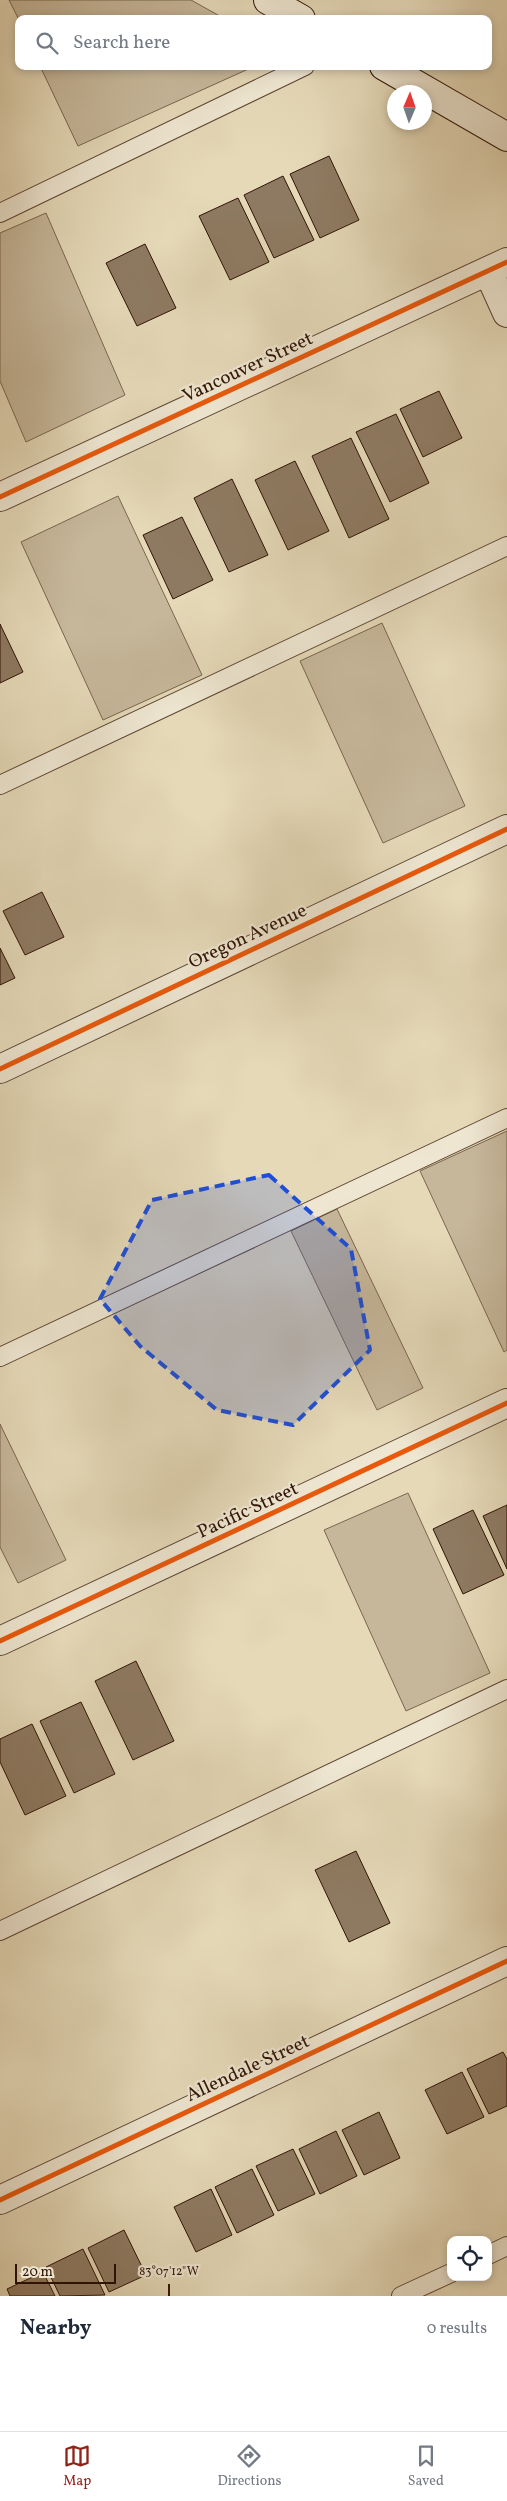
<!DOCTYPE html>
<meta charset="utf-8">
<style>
body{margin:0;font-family:Vollkorn,serif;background:#f6f6f7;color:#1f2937}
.controls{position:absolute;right:15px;bottom:15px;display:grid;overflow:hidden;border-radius:10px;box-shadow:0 2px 8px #0003}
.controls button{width:45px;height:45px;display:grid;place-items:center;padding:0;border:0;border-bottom:1px solid #e0e1e3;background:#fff;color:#1f2937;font:25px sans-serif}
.compass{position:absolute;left:387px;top:85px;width:45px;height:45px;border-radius:50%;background:#fff;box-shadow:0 2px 8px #0003;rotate:2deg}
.scale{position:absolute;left:15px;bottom:12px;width:101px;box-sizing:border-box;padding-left:5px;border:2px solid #2f1305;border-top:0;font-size:14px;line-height:18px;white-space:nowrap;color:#2f1305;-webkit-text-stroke:4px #eee6d1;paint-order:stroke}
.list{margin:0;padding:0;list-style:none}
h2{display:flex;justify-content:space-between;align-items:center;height:65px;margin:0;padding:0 20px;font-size:21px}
h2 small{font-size:16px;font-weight:400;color:#747a83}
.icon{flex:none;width:28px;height:28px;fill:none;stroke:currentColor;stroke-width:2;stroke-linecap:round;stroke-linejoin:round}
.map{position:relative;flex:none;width:507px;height:2296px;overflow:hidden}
.search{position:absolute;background:#fff;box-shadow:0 2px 8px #0003;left:15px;right:15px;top:15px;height:55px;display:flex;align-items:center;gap:12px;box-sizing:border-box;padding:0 18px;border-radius:10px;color:#747a83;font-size:19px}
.sheet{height:135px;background:#fff}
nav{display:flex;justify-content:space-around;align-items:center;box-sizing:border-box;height:70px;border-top:1px solid #e0e1e3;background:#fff;font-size:14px;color:#747a83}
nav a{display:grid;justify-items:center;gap:2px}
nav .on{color:#8f2418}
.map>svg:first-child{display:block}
.green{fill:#c6b79a;stroke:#7a6550}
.building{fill:#8e7a62;stroke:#2f1305}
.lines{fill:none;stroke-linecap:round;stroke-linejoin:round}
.lane-casing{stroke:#5c4432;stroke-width:20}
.street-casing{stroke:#5c4432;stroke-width:30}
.secondary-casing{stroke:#2f1305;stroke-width:30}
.lane{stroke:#eee6d1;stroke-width:18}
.street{stroke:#eee6d1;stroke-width:28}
.secondary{stroke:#eee6d1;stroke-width:28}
.cycleway-casing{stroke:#eee6d1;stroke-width:8}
.cycleway{stroke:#e8590c;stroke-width:5}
.marked{fill:#1d4ed8;fill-opacity:0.2;stroke:#1d4ed8;stroke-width:4;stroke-dasharray:10 6;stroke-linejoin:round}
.ticks{fill:none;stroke:#2f1305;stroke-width:2}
.labels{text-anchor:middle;stroke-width:4.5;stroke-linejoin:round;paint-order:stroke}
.street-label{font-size:19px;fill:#2f1305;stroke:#eee6d1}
.ticks-label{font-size:12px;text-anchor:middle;fill:#2f1305;stroke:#eee6d1;stroke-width:4.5;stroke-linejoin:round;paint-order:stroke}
</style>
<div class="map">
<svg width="507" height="2296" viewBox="0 0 507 2296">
<rect width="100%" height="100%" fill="#e5d9b8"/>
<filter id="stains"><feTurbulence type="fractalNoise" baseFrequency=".004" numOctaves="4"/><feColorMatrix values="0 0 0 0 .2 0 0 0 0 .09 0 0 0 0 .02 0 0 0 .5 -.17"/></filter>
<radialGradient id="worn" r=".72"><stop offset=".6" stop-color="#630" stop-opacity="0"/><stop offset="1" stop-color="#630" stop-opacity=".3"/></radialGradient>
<path class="green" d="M9 0H191L225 19 19 20Z
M40 66H255L78 146Z
M46 213 125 395 26 442 0 381V233Z
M118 496 202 675 103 720 21 542Z
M382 623 465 806 383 843 300 661Z
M507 1131V1350L504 1352 420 1171Z
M337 1209 423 1388 377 1410 291 1231Z
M0 1424 66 1560 18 1583 0 1547Z
M408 1493 490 1673 406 1711 324 1530Z"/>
<path class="building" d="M329 156 359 220 320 238 290 174Z
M283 176 314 240 274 258 244 195Z
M238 198 269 262 230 280 199 216Z
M145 244 176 308 137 326 106 263Z
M439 391 462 438 423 457 400 409Z
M396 414 429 483 390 502 356 432Z
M351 438 389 519 349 538 312 456Z
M295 461 329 531 288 550 255 480Z
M232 479 268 555 229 572 194 498Z
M182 517 213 580 173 599 143 535Z
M0 624 23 672 0 683Z
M42 892 64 937 25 955 3 911Z
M0 948 15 978 0 985Z
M507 1505V1569L483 1516Z
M473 1510 504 1575 463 1594 433 1529Z
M136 1661 174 1741 133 1760 95 1681Z
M81 1702 115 1774 74 1793 40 1721Z
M32 1724 66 1796 25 1815 0 1762V1739Z
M356 1851 390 1923 349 1942 315 1870Z
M503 2052 507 2059V2106L489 2114 467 2069Z
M462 2072 484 2117 447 2134 425 2090Z
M379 2112 400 2158 364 2175 342 2130Z
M336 2131 357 2176 320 2194 299 2149Z
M293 2149 315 2194 278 2211 256 2166Z
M252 2169 274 2215 237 2233 215 2187Z
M211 2189 232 2235 196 2252 174 2207Z
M124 2230 146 2275 109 2292 88 2248Z
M83 2249 105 2295 60 2296 46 2267Z
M43 2272 55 2296H10L7 2289Z"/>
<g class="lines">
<defs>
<path id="lane" d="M0 213 305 66
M0 785 507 546
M0 1357 507 1118
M0 1931 507 1689
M488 2255 507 2246
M401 2296 451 2273"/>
<path id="street" d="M488 271 507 313
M0 497 507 262
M0 1069 507 829
M0 1641 507 1403
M0 2200 507 1961"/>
<path id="secondary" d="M268 0 301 19
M384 66 507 137"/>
</defs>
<use href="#lane" class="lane-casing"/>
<use href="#street" class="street-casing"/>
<use href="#secondary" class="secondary-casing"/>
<use href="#lane" class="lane"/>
<use href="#street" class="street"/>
<use href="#secondary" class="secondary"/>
<defs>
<path id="cycleway" d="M0 497 507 262
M0 1069 507 829
M0 1641 507 1403
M0 2200 507 1961"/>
</defs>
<use href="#cycleway" class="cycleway-casing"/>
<use href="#cycleway" class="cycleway"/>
</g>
<path class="marked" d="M269 1175 351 1249 370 1350 293 1425 217 1410 140 1346 100 1299 152 1200Z"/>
<path class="ticks" d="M169 2296V2284"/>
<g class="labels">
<g class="street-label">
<text transform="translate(247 366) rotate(-25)" y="7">Vancouver Street</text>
<text transform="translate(247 935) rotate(-25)" y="7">Oregon Avenue</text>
<text transform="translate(247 1509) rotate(-25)" y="7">Pacific Street</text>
<text transform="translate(247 2067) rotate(-25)" y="7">Allendale Street</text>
</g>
</g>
<g class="ticks-label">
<text x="169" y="2275">83°07'12"W</text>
</g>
<rect width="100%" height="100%" filter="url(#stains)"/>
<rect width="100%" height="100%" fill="url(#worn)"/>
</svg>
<div class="controls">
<button><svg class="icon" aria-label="locate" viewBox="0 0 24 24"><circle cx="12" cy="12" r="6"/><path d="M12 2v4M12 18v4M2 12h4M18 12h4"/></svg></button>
</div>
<svg class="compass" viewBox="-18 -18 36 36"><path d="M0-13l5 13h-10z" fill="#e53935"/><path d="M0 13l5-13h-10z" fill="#747a83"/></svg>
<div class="scale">20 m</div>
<div class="search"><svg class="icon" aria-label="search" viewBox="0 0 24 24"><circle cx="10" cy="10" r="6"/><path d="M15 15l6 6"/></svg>Search here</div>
</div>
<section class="sheet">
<h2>Nearby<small>0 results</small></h2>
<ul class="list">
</ul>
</section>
<nav>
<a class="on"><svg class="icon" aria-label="map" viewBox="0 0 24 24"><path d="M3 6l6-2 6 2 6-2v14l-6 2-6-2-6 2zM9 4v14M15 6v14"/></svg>Map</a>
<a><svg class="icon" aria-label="directions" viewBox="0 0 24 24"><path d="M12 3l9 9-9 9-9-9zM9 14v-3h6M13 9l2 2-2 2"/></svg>Directions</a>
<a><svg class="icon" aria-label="saved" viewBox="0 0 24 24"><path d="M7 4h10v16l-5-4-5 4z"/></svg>Saved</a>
</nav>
